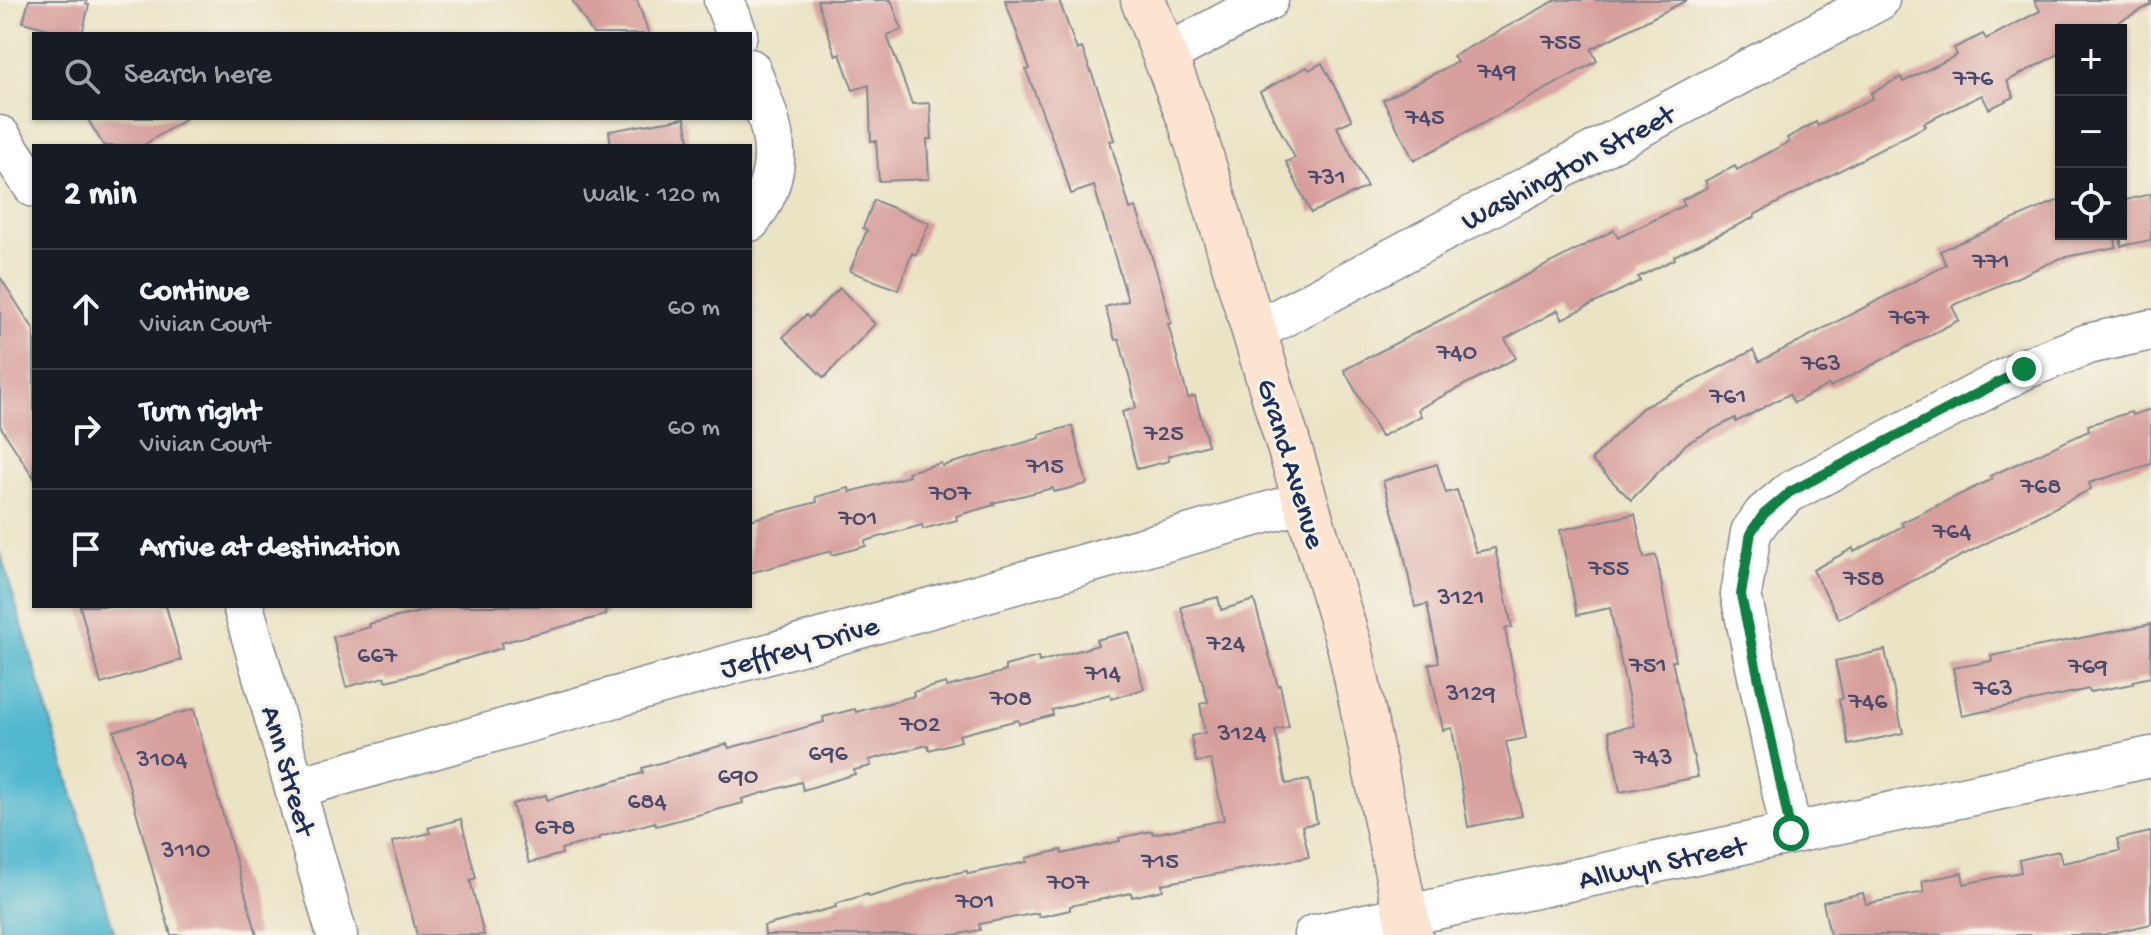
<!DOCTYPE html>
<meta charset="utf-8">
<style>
body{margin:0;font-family:"Gochi Hand",sans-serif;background:#20242c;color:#f1f3f6}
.controls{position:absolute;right:24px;top:24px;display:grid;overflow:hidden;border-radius:0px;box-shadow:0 2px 6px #0004}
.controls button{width:72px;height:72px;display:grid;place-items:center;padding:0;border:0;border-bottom:2px solid #363941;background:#171b24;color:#f1f3f6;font:40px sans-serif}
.stop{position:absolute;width:24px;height:24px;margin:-18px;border:6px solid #0b8043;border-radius:50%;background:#fff}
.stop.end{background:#0b8043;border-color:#fff;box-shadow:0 2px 8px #0008}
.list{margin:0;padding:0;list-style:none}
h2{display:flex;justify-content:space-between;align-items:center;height:104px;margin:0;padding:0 32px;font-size:34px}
h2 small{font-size:26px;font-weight:400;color:#9ea1a6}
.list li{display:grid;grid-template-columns:52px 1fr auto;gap:24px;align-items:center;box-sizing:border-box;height:120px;padding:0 32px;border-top:2px solid #363941}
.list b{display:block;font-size:30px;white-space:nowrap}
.list p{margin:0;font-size:26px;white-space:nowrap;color:#9ea1a6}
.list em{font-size:26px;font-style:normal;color:#9ea1a6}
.icon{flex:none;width:44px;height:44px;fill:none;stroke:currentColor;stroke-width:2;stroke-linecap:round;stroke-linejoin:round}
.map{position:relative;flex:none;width:2151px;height:935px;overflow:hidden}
.search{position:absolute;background:#171b24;box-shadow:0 2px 6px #0004;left:32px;top:32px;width:720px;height:88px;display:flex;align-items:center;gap:20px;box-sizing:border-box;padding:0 28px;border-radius:0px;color:#9ea1a6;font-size:30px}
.panel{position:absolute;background:#171b24;box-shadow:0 2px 6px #0004;left:32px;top:144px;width:720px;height:464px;border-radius:0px}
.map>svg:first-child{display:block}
.water{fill:#51b8cf;stroke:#367496;stroke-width:2}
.building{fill:#d79f9b}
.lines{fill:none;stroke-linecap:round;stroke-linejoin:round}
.street-casing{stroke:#828991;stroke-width:43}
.secondary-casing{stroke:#828991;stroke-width:47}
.street{stroke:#fff;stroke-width:40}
.secondary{stroke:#fde4d0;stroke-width:44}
.route{stroke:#0b8043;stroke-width:10}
.labels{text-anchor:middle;stroke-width:6;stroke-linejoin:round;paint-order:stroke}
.number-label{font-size:26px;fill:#4a4b6d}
.street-label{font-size:30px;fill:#1b2f5e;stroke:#f7f3e8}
</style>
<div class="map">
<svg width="2151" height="935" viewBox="0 0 2151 935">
<rect width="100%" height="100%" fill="#f7f3e8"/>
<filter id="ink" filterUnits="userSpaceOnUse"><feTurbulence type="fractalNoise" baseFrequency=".0125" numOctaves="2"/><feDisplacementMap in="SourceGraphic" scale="16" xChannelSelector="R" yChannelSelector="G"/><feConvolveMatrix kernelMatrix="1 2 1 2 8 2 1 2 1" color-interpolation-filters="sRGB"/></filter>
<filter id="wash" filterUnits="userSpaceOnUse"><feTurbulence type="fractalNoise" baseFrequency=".006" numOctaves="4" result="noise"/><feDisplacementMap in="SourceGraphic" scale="32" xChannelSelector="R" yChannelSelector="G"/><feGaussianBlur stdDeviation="1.8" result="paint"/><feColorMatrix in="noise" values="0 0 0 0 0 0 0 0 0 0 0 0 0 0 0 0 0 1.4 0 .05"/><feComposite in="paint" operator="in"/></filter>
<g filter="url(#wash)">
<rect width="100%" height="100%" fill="#eae3c4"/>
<path class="water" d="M0 553 1 555 115 935H0Z"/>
<g id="blocks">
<path class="building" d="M29 0H87L86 4 89 5 82 34H67L23 22Z
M572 0H637L649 34H593Z
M817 0H891L902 30 887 35 912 104 930 103 932 139H927L929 179 879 181 876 141H871L869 85 853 90 840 54 836 56Z
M1005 0H1059L1077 50 1082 48 1104 106 1114 140 1110 141 1130 209 1136 207 1163 292 1171 323 1168 324 1188 398 1195 396 1208 445 1168 456 1169 461 1137 469 1122 412 1136 408 1130 379 1119 339 1115 340 1105 307 1128 301 1094 186 1071 194 1059 156 1026 70 1030 69Z
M1556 0H1687L1591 49 1597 61 1414 161 1383 100 1457 62 1453 56Z
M2034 0H2151V5L2103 30H2061V53L2007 81 2014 97 1989 109 1982 95 1924 123 1926 126 1754 215 1755 217 1674 256 1675 259 1638 277 1640 281 1562 319 1558 310 1505 339 1516 358 1418 409 1421 416 1381 437 1344 370 1614 230 1618 238 1684 205 1682 200 1708 187 1705 181 1735 166 1737 170 1789 142 1787 138 1816 122 1818 126 1873 98 1871 93 1901 77 1903 82 1957 55 1954 48 1983 34 1986 39 2040 11Z
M1322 63 1352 120 1337 127 1367 187 1311 213 1286 162 1295 158 1260 92 1307 67 1309 70Z
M87 118H187L142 146H104Z
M685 118 690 146H611L609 131Z
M2151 194V240L2121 246V201Z
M2061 199V234H2115L2116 247 2061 258 1952 306 1959 320 1830 387 1828 385 1794 403 1789 394 1736 422 1735 418 1687 443 1631 500 1591 460 1642 408 1753 350 1759 362 1946 265 1940 251Z
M874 200 929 223 916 255 912 253 898 290 850 271 867 230 863 228Z
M0 277 34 330V478L0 426Z
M840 288 875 324 824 378 783 337 806 315 809 318Z
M2151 409V464L2089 483 2091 489 1839 619 1813 570 1853 548 1854 552 1903 526 1901 523 1992 479 1990 476 2089 431 2088 425 2131 412 2132 415Z
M1072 426 1087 484 1054 492 1053 488 993 503 994 505 956 516 957 520 923 529 922 525 865 541 866 546 832 555 831 551 750 573V520L817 502 816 497 849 488 850 492 909 476 908 472 941 463 942 466 1040 438 1039 435Z
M1437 464 1446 493 1457 490 1476 552 1495 548 1512 627 1505 629 1526 738 1506 742 1522 816 1468 827 1452 728 1443 730 1429 664 1439 662 1427 604 1415 607 1401 541 1383 481Z
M1635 514 1644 558 1656 555 1676 661H1672L1698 777 1620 792 1609 731 1634 726 1610 608 1577 615 1560 530Z
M1218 597 1221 610 1254 600 1278 686 1280 685 1289 727 1275 730 1286 784 1309 780 1317 823 1302 826 1309 857 1162 884 1163 890 1132 897 1131 893 1070 906V910L1039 917 1038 913 979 924 980 930 954 935H765L764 926 836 907 835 904 868 894 869 897 935 877 967 871 968 874 1027 862 1026 858 1061 850 1062 854 1120 841 1119 838 1152 831 1153 834 1224 820 1211 760 1196 762 1191 736 1205 733 1200 704 1208 702 1181 607Z
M80 606H166L181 660 101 684Z
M444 606H605L606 615 501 643 502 648 419 673 386 681 385 677 346 687 333 637 370 627 369 624Z
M2151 624V677L2133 681V684L2090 692 2089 689 1962 716 1953 668 1992 661 1991 656Z
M1129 632 1144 689 1111 699 1110 694 1052 710 1053 715 1019 724 1018 720 959 735 961 741 929 750 928 745 869 760 871 766 854 770 855 774 803 790 801 782 742 799 743 803 656 826 655 822 599 837V839L561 849 562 854 529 863 512 804 546 795 547 800 604 784 643 773 642 768 695 753 727 744 729 748 785 733 824 722 823 717 855 709 856 712 914 696 913 692 946 683 947 687 1006 671 1005 666 1038 657 1039 662 1098 645 1096 640Z
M1885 650 1903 733 1849 745 1839 700 1843 698 1835 661Z
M194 709 205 752 257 935H171L159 894 114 731Z
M461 819 476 878 470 880 484 935H417L392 842 430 833 428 828Z
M2151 832V924L2102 935H1830L1823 902 1863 893 1866 904 1924 892 1922 881 1962 873 1964 884 2021 872 2019 860 2059 851 2062 863 2120 851 2117 839Z"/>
</g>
</g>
<g filter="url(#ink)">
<use href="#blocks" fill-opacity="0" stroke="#828991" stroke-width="2"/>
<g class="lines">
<defs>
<path id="street" d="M724 0 737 34
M1164 56 1268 0
M750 69C772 126 791 165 750 221
M0 136 34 187
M1254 332 1879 0
M243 606 337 935
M295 788 1304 502
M1791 833 1741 595 1751 532 1764 514 1790 492 2024 369 2088 344 2151 330
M1314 935 2151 757"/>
<path id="secondary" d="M1143 0 1191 123 1350 648 1410 935"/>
</defs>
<use href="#street" class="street-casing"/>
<use href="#secondary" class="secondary-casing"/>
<use href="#street" class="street"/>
<use href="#secondary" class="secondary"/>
</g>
</g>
<g class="lines" filter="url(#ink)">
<path class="route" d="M1791 833 1741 595 1751 532 1764 514 1790 492 2024 369"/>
</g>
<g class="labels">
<g class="number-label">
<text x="1561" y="49">755</text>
<text x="1497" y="78">749</text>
<text x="1973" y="85">776</text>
<text x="1425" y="124">745</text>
<text x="1327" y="184">731</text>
<text x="1991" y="268">771</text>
<text x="1909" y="324">767</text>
<text x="1457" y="359">740</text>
<text x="1821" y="370">763</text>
<text x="1728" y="403">761</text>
<text x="1164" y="440">725</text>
<text x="1045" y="473">715</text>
<text x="2041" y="493">768</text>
<text x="950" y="500">707</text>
<text x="858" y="525">701</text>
<text x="1952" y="538">764</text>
<text x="1609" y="575">755</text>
<text x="1864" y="585">758</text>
<text x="1461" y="604">3121</text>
<text x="1226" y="650">724</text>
<text x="377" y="662">667</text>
<text x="1648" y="672">751</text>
<text x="2088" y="673">769</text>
<text x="1103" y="680">714</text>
<text x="1993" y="695">763</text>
<text x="1471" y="700">3129</text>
<text x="1011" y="705">708</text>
<text x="1868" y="708">746</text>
<text x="920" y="731">702</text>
<text x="1242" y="740">3124</text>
<text x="828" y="760">696</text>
<text x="1653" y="764">743</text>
<text x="162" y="766">3104</text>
<text x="738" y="783">690</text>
<text x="647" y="808">684</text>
<text x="555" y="834">678</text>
<text x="186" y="857">3110</text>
<text x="1160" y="868">715</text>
<text x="1068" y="889">707</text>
<text x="975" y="908">701</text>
</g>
<g class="street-label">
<text transform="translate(1567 166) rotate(-28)" y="10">Washington Street</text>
<text transform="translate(1293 463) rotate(73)" y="10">Grand Avenue</text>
<text transform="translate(799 645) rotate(-16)" y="10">Jeffrey Drive</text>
<text transform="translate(290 770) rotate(74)" y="10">Ann Street</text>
<text transform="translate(1662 861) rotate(-12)" y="10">Allwyn Street</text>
</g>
</g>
</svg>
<div class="controls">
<button>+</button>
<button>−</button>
<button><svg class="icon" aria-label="locate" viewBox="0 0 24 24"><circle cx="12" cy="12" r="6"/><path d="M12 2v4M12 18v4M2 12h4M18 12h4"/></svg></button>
</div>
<div class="stop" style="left:1791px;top:833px"></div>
<div class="stop end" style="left:2024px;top:369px"></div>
<div class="search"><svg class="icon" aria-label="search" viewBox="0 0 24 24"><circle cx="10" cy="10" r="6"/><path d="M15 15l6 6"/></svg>Search here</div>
<section class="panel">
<h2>2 min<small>Walk · 120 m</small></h2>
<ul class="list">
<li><svg class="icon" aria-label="ahead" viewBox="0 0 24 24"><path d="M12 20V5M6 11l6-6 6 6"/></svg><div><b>Continue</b><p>Vivian Court</p></div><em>60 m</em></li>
<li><svg class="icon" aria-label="right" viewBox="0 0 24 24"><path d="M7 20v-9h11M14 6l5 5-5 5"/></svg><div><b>Turn right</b><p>Vivian Court</p></div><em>60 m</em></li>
<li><svg class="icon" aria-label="arrive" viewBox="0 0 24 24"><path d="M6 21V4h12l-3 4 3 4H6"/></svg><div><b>Arrive at destination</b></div></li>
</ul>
</section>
</div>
